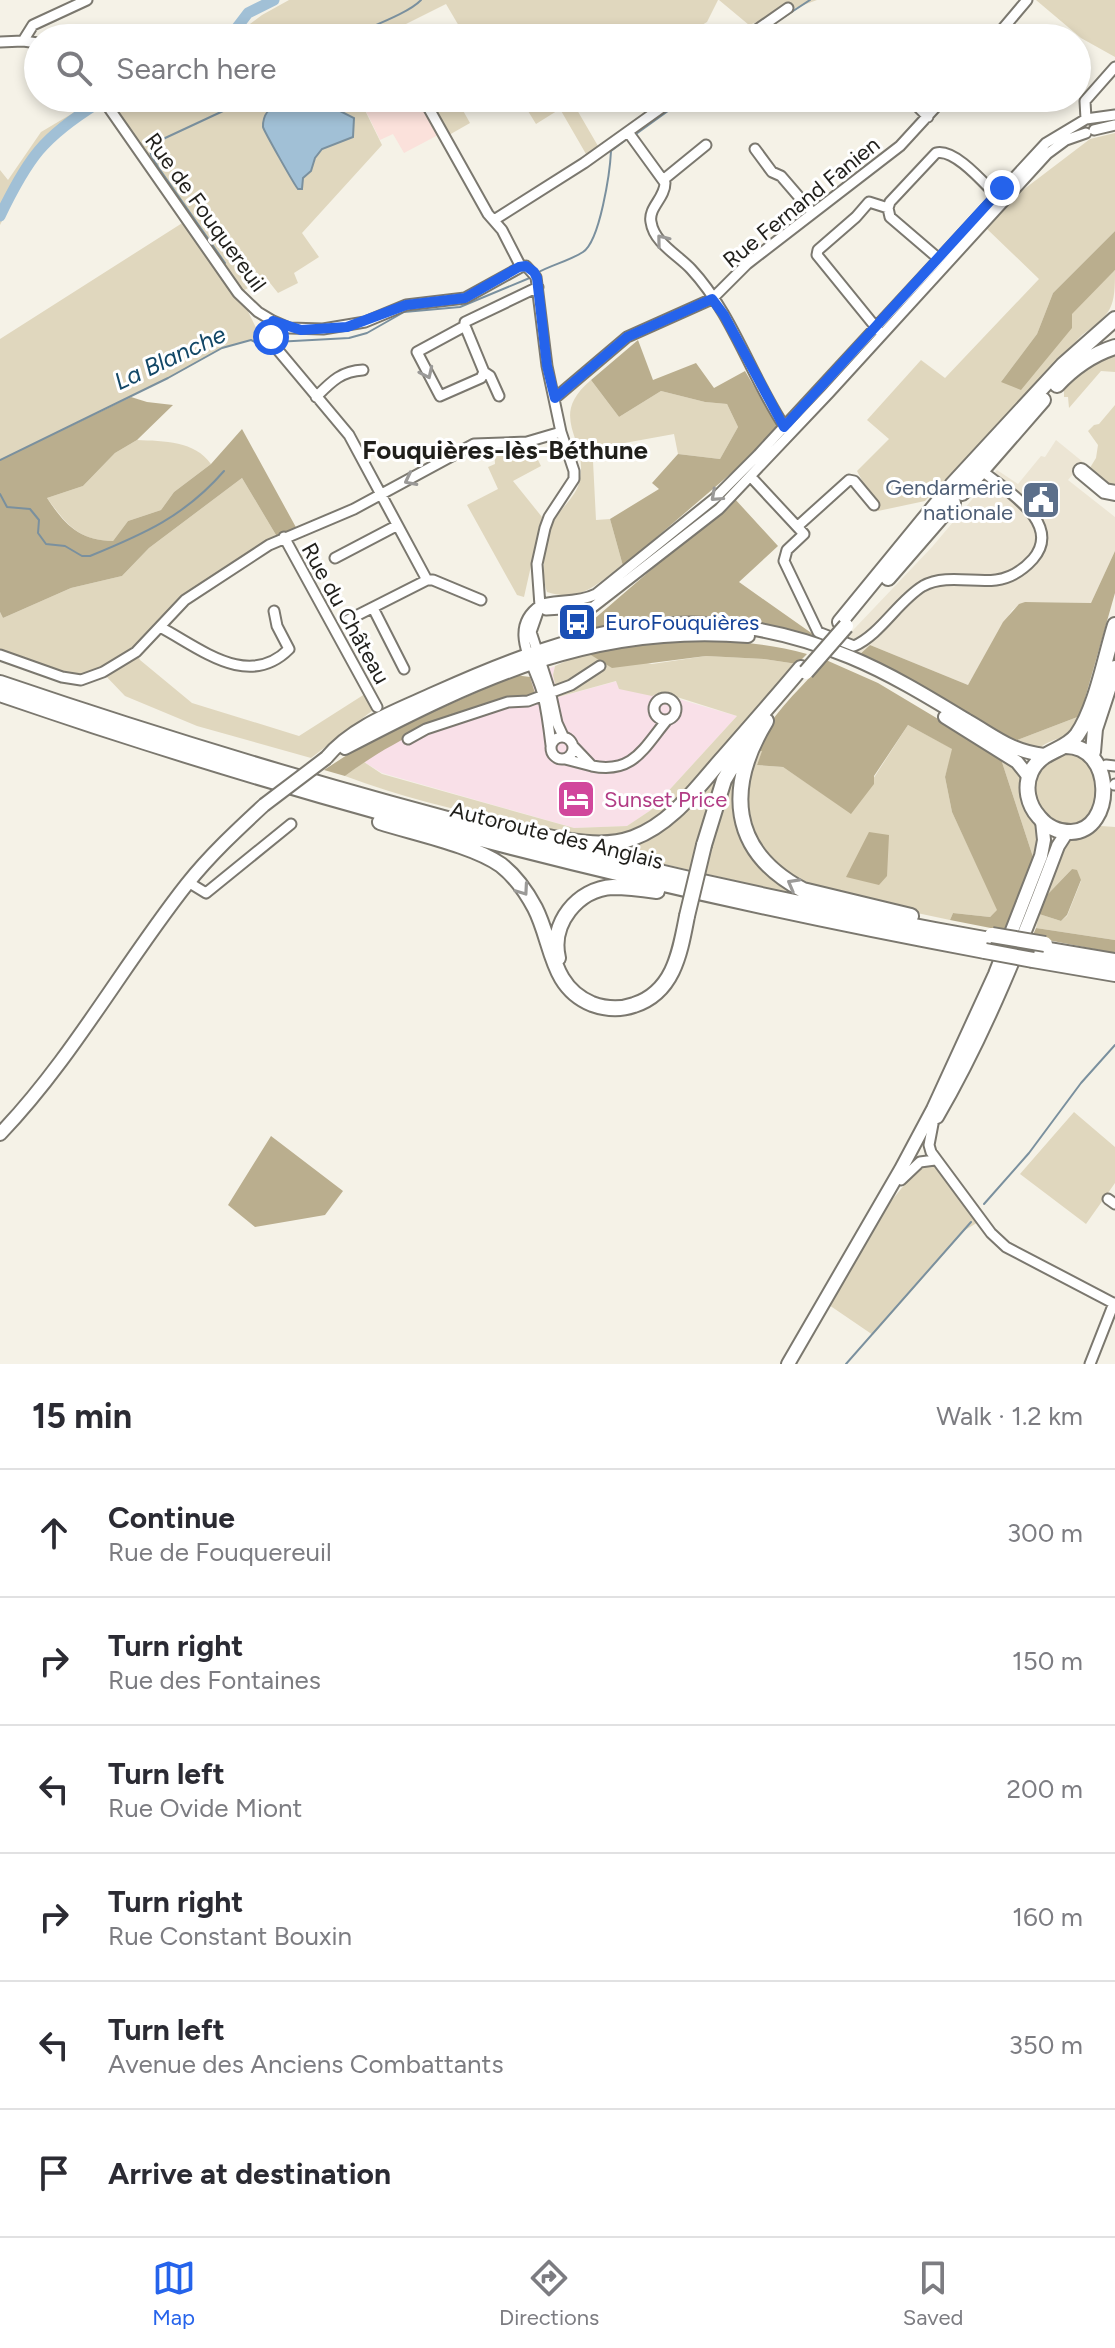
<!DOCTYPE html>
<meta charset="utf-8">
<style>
body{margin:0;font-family:Figtree,sans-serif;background:#f2f2f3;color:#2b2b33}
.stop{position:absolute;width:24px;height:24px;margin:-18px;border:6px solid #2563eb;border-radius:50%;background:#fff}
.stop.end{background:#2563eb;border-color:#fff;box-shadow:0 2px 8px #0008}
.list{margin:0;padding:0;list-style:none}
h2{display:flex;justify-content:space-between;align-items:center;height:104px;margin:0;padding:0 32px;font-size:34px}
h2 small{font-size:26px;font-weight:400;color:#7c7c81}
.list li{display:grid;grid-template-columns:52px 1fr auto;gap:24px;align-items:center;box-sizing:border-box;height:128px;padding:0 32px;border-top:2px solid #e1e1e2}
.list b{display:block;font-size:30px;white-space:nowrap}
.list p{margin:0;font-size:26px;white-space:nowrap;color:#7c7c81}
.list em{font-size:26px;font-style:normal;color:#7c7c81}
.icon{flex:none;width:44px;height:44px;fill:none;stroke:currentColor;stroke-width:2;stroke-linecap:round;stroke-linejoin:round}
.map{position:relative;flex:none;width:1115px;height:1364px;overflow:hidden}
.search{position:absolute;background:#fff;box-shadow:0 4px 12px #0003;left:24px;right:24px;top:24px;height:88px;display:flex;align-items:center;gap:20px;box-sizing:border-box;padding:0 28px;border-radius:44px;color:#7c7c81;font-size:30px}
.sheet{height:872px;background:#fff}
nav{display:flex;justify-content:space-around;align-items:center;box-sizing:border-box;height:112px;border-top:2px solid #e1e1e2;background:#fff;font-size:22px;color:#7c7c81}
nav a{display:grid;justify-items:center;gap:4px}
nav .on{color:#2563eb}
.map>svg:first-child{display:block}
.commercial{fill:#f9e0e8}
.built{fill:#ece5d4}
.education{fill:#fbe1db}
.green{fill:#e0d7be}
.forest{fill:#baae8e}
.water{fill:#a1c0d6;stroke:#7a909e;stroke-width:2}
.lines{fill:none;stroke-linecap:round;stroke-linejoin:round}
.stream{stroke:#7a909e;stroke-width:2}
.river{stroke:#a1c0d6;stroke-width:11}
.minor-casing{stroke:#7b786f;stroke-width:13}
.major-casing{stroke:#7b786f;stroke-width:16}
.highway-casing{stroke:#7b786f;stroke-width:18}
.minor{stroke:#fff;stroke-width:9}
.major{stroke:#fff;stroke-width:12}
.highway{stroke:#fff;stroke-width:14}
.major-bridge-casing{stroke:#7b786f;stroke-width:16;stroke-linecap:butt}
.highway-bridge-casing{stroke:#7b786f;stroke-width:18;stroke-linecap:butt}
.major-bridge{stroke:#fff;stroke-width:12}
.highway-bridge{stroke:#fff;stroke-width:14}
.oneway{stroke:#9b9a98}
.route{stroke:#2563eb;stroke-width:10}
.labels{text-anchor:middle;stroke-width:6;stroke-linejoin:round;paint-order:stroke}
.street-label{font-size:22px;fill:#201f1b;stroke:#fff}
.service-label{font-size:22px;fill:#4e5e75;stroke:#fff;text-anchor:end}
.transit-label{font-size:22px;fill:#164399;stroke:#fff;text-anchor:start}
.hotel-label{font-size:22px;fill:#b23c85;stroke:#fff;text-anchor:start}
.water-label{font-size:24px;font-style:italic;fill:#124766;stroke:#fff}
.quarter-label{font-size:26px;font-weight:bold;fill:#201f1b;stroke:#fff}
</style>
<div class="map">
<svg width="1115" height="1364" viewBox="0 0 1115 1364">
<rect width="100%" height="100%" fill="#f5f2e7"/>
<path class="commercial" d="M555 666 553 675 559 697 617 681 737 716 651 810 627 826 574 828 382 773 364 762 395 741 428 726 498 699 526 697 535 694 530 677Z"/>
<path class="built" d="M1056 440 1083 462 1068 480 1115 517V551L1091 603 1025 602 1012 610 968 685 870 645 858 656 836 648 932 547 997 470 1018 484 1041 456 1045 457Z"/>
<path class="education" d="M366 98H420L440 134 404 153 393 134 380 140 363 105Z"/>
<path class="green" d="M289 0H718L707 22 680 38 673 28 655 38H466L446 4 378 38H231L262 15Z
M719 0H817L749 25Z
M1036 0H1115V57L1081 38Z
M117 98H359L382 145 302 233 319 257 294 273 298 283 278 293 266 278 239 293 259 334 267 344H259L251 340 222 348 171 377 0 460V339L187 220 107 104Z
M428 98H456L470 123 449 135Z
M520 98H580L573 103 598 146 586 154 560 109 536 124Z
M95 100 100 107 50 140 25 175 0 225V170L8 180 41 132Z
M1115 133V231L1053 293 1037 334 1001 382 1115 270C1115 307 1113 313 1082 335L925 501 878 511 857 471 889 439 867 420 921 360 945 378 1039 279 986 228 1019 193 1090 139Z
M1115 351V372L1101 371 1069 408 1068 397H1064V381Z
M591 380 619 417 661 391 705 402 727 404 738 427 720 459 678 454 674 434 619 444 612 454 593 461 596 520 610 519 623 566C595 584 582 603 547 592 540 574 545 536 555 519 562 507 576 496 579 483 591 439 545 419 591 380Z
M1115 405V490L1088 471 1096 458 1098 445 1088 431 1094 425 1099 424Z
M137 440C164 441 195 441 211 464L174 492 161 510 128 521 113 541C78 540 67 525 47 498L83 486 115 453Z
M530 444 541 466 513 481 542 517 524 597 517 595 467 505 498 489 488 467 495 464 494 446Z
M242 478 279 540 185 600 136 651 140 660 192 703 299 736 368 692 377 707 311 758 197 726 125 696 103 673 81 680 0 655V612L3 618 71 588 122 576 149 548Z
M586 652 652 664 706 656 764 659 797 664 744 753 763 750 757 765 783 767 851 813 908 725 953 749 945 777 952 812 998 910 990 917 953 913 950 920 856 900 803 896 585 846 583 836C502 820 422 805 345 776L364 762 382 774 574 828 627 826 651 810 737 716 661 692 652 696 619 689 616 681 558 697 553 675 555 666Z
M1080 716C1069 746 1059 732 1038 749L1012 742Z
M1072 749 1107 778 1091 820C1061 828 1058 826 1035 805 1030 763 1037 767 1072 749Z
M1000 756 1020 770C1022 777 1020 784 1021 790 1028 822 1049 823 1034 860Z
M1101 826 1115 827V940L1036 928 1039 914 1061 921 1067 916 1081 881 1072 869 1047 895 1066 840Z
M1074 1112 1115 1147V1183L1086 1224 1020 1174Z
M927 1164 935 1166 980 1221 965 1230 873 1335 829 1305 878 1217 919 1167Z"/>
<path class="forest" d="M1115 231V270L1072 314V328L1021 390 1001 382 1037 334 1053 293Z
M638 340 653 380 696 363 714 388 745 371 778 427 756 452 623 566 610 519 659 489 652 483 678 454 720 459 738 427 727 404 705 402 661 391 619 417 591 380Z
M131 397 147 402 173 405 137 440 115 453 83 486 47 498C65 525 79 540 113 541L128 521 161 510 174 492 211 464 242 429 298 531 279 540 242 478 149 548 122 576 71 588 3 618 0 612V460Z
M734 498 778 546 739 582 817 637C761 623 703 612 645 619 623 621 600 629 578 633Z
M1115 551V593L1080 716 1012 742 858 656 870 645 968 685 1003 622 1019 604 1025 602 1091 603Z
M667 639C715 640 760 641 807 654L797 664 764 659 706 656 612 668 586 652Z
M826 660 878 683 1000 756 1034 860 1006 931 950 920 953 913 990 917 997 910 952 812 945 777 952 749 908 725 874 776V784L851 814 783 767 757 765 762 751H754C769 716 801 688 826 660Z
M515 675 530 677 535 693C522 700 507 696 493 701 438 721 392 741 345 776L324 770 370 740Z
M869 832 889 835 887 876 879 885 846 877Z
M1072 869 1077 870 1081 880 1067 915 1061 921 1039 914 1047 895Z
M1036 928 1115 940V953L1032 937Z
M271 1136 343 1191 325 1215 255 1227 228 1205Z"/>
<path class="water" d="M321 98H327L326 104 354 118 353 137 322 149 315 158 311 171 303 178 302 189H298C295 186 264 131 263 127 262 102 294 95 311 104Z"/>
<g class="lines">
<path class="stream" d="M761 32 810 0
M347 38C366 28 408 14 421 0
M636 134 686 98
M225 263 158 167 151 155 150 148 163 139 251 98
M537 273C551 265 569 261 583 252 600 241 610 172 611 151L627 139
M275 342 349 338 367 333 404 312 460 307 532 277
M0 460 168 378 222 348 251 340 259 344H269
M0 494 7 507 30 509 39 520 38 533 46 544 65 546 82 556H90C144 534 185 516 224 471
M984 1204 1029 1153 1081 1083 1115 1045
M846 1364 971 1222"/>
<path class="river" d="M224 38 232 34 248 13 274 0
M0 216C28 158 43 137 98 103"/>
<defs>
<path id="minor" d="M745 38 788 8
M995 38 1027 0
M23 41 33 25 87 0
M0 42 23 41 38 43
M102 98 238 293 258 312 273 321 289 328 323 329 365 322 406 305 465 298 521 267
M423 98 488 214 502 230 521 267
M909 98 928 117
M1036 98 1037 103
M1086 119 1085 101 1115 67
M1094 130 1115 125
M628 132 665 183C665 198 648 208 651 222 654 243 678 255 691 269 733 314 752 379 786 429
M755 149 772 172 781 176 812 212
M663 180 706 145
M494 220 584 163 675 98
M939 259 890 217 888 208 890 202 936 153C954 148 983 182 996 195
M521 267 526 266 536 277 547 366 561 432 574 471V479L549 517 545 528 537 564 540 606 531 632 550 691 557 723 563 736
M273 321 270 329 272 343 349 435 427 580
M465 326 484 372 490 376 499 396
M878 330 817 255 818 250 856 217 869 202 888 208
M484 372 481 378 440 396 417 352 465 326V322L538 287
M316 397C331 382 341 371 363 370
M555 398 627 337 712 299 747 264 900 146 944 98
M751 477 804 534 787 550 784 561 818 632 854 646C881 634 898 601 923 586 945 574 974 583 996 580 1011 578 1024 569 1033 559 1064 523 1005 490 981 470
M798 526 849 480 854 481 874 505
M284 537 377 707
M335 558 396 526
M540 606 546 610 593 607 719 509 829 393 1047 154 1066 140 1086 133
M373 608 404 669
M348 620 427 580H433L481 600
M160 627C200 648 248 690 289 649L277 626 274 611
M0 655 62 677 81 680 103 672 136 652 185 600 269 545 354 509 474 444 527 442 561 432
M654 709a11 11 0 1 1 22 0a11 11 0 1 1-22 0Z
M551 748a11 11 0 1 1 22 0a11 11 0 1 1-22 0Z
M408 739 426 729 508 702 528 701 571 685 600 666
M551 745C549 728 547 712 543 695 536 665 505 629 541 605 552 599 577 604 596 594L715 498 758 455 1046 143 1086 119 1115 115
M565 759 592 766 574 747
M1106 765 1115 766
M592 766C633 774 643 749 667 720
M1114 785 1115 784
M188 882 206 893 291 824
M933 1124 929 1145 931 1152 991 1233 1006 1247 1115 1304
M901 1180 920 1162 935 1160
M1108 1199 1115 1204
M1090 1364 1114 1303"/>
<path id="major" d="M945 717 1017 762 1029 777
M345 748C479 678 594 623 748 636
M326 758C352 726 398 710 435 693 579 628 697 594 850 657 891 674 930 698 968 721 996 737 1011 751 1044 755
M937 1117C987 1031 1023 939 1058 846L1067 832
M0 1134C72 1059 123 965 187 884 210 855 237 830 264 805
M788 1364 901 1169 933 1109 995 974 1041 856 1044 840 1042 821"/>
<path id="highway" d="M1057 385C1073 368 1093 354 1115 347
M1081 471 1105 491 1115 493
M952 485 1063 365 1115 319
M962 493 1043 400
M888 578 953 503
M840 622 944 495
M0 683C323 793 653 880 990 940
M0 694C321 805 651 889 985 951
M766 721C726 787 729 851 803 890L911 916
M1065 746C1115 745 1115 831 1071 832 1058 832 1047 827 1039 817 1028 805 1024 787 1031 772 1041 750 1064 752 1077 735 1096 708 1105 657 1115 625
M1093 752 1095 729 1115 668
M380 822C414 833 473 845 501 865 515 876 527 893 535 908 553 943 550 987 592 1004 606 1009 620 1010 634 1005 674 992 680 952 687 916
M548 837C576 842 605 848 633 838 673 823 697 787 724 757 750 727 776 698 801 668
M704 845 724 780 746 743
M1037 948 1115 961
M558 958C550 924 577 889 613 887 627 887 643 889 657 891
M1033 960 1115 974"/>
</defs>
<use href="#minor" class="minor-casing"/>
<use href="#major" class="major-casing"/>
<use href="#highway" class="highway-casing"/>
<use href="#minor" class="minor"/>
<use href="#major" class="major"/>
<use href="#highway" class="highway"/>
<defs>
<path id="major-bridge" d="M264 805 326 758"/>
<path id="highway-bridge" d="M806 672 846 626
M687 916 704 845
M992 935 1045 944
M985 951 1033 960"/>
</defs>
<use href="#major-bridge" class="major-bridge-casing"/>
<use href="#highway-bridge" class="highway-bridge-casing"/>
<use href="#major-bridge" class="major-bridge"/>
<use href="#highway-bridge" class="highway-bridge"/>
</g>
<defs><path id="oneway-chevron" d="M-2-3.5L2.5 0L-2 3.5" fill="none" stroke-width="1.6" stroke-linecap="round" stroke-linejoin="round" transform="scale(2)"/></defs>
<g class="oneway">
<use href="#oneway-chevron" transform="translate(662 240) rotate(-129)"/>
<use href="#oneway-chevron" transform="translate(427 373) rotate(65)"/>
<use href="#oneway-chevron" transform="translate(410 480) rotate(153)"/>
<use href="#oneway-chevron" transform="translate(716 496) rotate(138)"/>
<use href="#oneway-chevron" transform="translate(793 884) rotate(-151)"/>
<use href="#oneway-chevron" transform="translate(523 890) rotate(55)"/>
</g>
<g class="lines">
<path class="route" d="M271 337 273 321 301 330 347 327 406 305 465 298 519 267 526 266 534 272 537 278 547 366 555 398 627 337 712 299 724 315 784 427 1002 188"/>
</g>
<defs>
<symbol id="civic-square" viewBox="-11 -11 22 22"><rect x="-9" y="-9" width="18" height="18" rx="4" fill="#5c6f8a" stroke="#fff"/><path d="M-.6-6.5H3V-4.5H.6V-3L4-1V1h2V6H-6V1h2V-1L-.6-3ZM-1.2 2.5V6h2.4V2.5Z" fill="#fff"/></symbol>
<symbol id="bus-square" viewBox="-11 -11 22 22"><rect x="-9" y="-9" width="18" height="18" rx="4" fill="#1a4fb4" stroke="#fff"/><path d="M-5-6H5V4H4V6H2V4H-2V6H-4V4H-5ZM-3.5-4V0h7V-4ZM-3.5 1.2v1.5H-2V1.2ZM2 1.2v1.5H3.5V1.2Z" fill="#fff"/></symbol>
<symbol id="hotel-square" viewBox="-11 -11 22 22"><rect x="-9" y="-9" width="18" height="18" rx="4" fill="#d1479c" stroke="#fff"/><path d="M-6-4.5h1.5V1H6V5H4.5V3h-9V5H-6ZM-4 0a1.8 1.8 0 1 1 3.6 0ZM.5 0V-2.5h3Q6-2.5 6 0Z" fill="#fff"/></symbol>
</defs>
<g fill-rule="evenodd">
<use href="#civic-square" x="1019" y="478" width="44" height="44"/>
<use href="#bus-square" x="555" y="600" width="44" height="44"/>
<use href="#hotel-square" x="554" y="777" width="44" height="44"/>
</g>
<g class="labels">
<g class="street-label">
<text transform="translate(801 202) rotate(-39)" y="8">Rue Fernand Fanien</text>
<text transform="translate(206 212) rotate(54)" y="8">Rue de Fouquereuil</text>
<text transform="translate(346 613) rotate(61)" y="8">Rue du Château</text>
<text transform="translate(557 835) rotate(14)" y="8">Autoroute des Anglais</text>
</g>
<g class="service-label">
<text x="1013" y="495">Gendarmerie<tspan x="1013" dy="25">nationale</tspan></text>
</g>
<g class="transit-label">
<text x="605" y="630">EuroFouquières</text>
</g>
<g class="hotel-label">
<text x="604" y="807">Sunset Price</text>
</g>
<g class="water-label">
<text transform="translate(170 358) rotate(-25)" y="8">La Blanche</text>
</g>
<g class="quarter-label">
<text x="505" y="459">Fouquières-lès-Béthune</text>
</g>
</g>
</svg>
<div class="stop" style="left:271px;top:337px"></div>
<div class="stop end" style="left:1002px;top:188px"></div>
<div class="search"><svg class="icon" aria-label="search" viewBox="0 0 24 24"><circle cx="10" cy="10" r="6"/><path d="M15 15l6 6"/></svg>Search here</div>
</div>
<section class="sheet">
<h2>15 min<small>Walk · 1.2 km</small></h2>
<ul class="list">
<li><svg class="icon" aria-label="ahead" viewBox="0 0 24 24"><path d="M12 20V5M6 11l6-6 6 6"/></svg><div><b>Continue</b><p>Rue de Fouquereuil</p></div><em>300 m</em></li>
<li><svg class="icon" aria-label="right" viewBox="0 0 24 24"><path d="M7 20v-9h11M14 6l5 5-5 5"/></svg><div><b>Turn right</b><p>Rue des Fontaines</p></div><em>150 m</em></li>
<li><svg class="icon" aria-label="left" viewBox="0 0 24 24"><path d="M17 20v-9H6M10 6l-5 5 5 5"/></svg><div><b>Turn left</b><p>Rue Ovide Miont</p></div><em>200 m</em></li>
<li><svg class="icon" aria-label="right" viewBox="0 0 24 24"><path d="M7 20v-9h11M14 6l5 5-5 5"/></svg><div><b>Turn right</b><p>Rue Constant Bouxin</p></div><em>160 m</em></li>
<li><svg class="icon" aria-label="left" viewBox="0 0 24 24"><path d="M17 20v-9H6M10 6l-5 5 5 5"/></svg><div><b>Turn left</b><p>Avenue des Anciens Combattants</p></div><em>350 m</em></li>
<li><svg class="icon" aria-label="arrive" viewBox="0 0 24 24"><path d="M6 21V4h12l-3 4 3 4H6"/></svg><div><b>Arrive at destination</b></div></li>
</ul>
</section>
<nav>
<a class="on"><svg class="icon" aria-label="map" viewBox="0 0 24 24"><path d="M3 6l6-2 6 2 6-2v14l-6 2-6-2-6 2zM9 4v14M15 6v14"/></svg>Map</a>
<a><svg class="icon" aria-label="directions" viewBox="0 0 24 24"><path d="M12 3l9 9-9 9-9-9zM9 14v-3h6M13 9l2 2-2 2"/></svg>Directions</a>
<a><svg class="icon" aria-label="saved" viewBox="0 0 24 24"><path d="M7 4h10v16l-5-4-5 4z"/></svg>Saved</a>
</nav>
